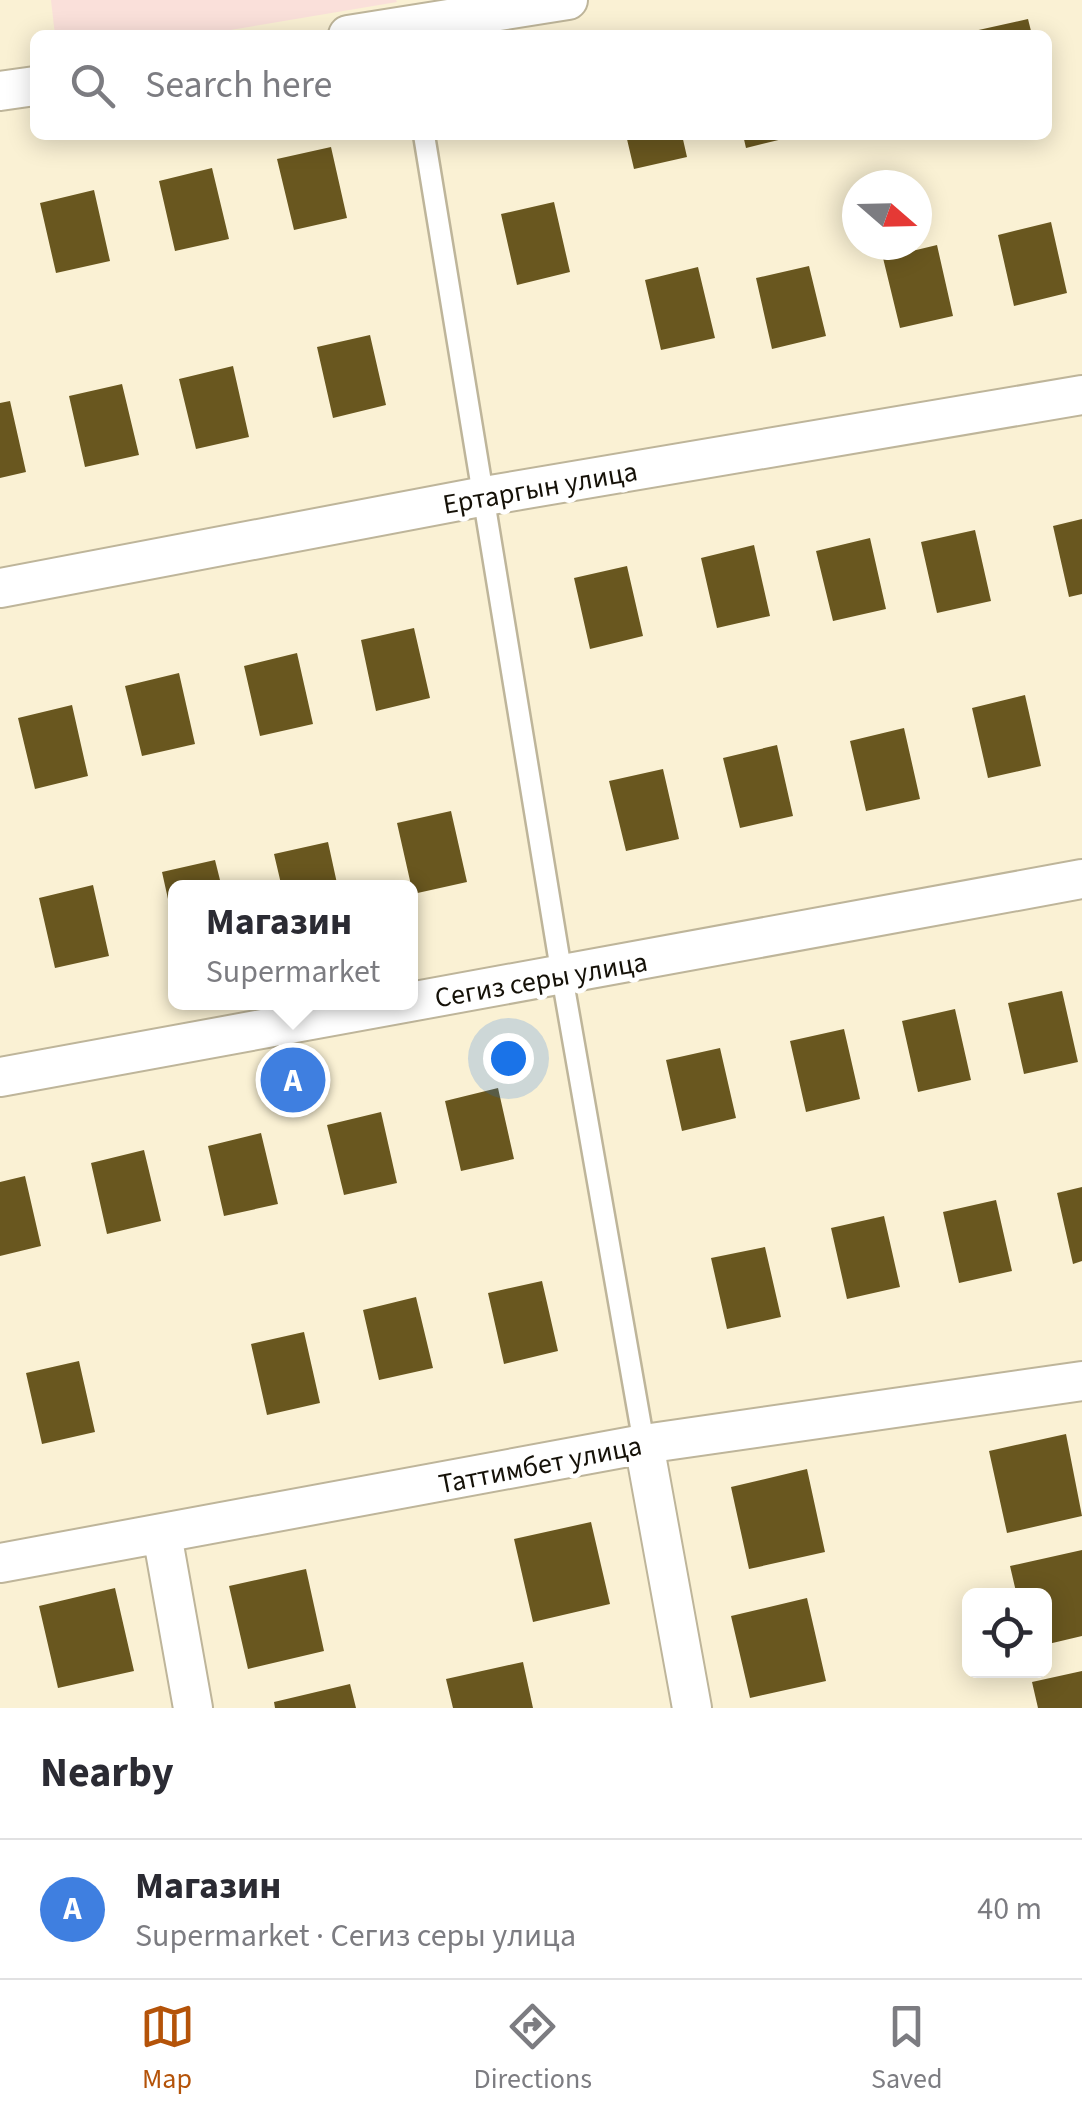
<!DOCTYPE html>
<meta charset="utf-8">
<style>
body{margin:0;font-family:"Source Sans 3",sans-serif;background:#f2f2f3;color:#2b2b33}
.controls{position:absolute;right:30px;bottom:30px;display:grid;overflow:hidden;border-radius:15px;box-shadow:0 5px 25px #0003}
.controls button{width:90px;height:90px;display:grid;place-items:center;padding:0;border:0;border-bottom:2px solid #e1e1e2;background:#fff;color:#2b2b33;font:50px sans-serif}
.compass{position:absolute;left:842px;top:170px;width:90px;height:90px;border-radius:50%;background:#fff;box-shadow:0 5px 25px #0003;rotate:110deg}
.you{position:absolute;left:508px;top:1058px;width:35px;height:35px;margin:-25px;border:8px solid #fff;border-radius:50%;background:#1a73e8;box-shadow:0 0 0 15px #1a73e833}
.badge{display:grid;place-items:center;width:65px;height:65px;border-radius:50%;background:#b45309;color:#fff;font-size:32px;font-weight:700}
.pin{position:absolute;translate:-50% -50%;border:5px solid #fff;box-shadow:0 2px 10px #0006}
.popup{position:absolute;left:168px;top:880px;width:250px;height:130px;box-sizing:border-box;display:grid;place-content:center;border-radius:15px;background:#fff;filter:drop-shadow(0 2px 8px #0005);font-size:32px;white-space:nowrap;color:#7c7c81}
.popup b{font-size:38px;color:#2b2b33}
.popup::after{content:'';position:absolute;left:50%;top:100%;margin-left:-20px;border:20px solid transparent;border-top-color:#fff}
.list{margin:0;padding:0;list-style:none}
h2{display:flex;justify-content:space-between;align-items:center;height:130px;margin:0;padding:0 40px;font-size:42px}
h2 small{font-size:32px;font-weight:400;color:#7c7c81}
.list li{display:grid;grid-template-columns:65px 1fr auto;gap:30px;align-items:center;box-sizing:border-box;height:140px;padding:0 40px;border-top:2px solid #e1e1e2}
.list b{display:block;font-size:38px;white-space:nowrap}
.list p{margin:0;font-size:32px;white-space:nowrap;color:#7c7c81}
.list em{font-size:32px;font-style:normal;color:#7c7c81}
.icon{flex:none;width:55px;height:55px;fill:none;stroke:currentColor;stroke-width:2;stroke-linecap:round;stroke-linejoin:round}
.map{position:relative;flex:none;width:1082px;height:1708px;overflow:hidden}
.search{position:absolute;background:#fff;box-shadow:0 5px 25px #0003;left:30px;right:30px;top:30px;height:110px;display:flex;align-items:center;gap:25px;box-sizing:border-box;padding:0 35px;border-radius:15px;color:#7c7c81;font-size:38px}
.sheet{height:270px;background:#fff}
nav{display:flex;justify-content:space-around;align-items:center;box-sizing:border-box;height:140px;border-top:2px solid #e1e1e2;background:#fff;font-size:28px;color:#7c7c81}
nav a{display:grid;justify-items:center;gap:5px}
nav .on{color:#b45309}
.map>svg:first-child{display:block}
.education{fill:#fae0da}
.building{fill:#69571f}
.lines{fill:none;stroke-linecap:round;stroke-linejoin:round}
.service-casing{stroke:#beb59a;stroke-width:25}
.minor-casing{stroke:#beb59a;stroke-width:42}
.service{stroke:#fff;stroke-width:20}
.minor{stroke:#fff;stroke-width:38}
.labels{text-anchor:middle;stroke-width:10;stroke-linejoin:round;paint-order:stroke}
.street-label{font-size:28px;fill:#151108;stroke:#fff}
</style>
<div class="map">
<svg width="1082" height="1708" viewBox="0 0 1082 1708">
<rect width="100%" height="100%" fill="#faf1d4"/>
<path class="education" d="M51 0H396L397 2 201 35H55Z"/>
<path class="building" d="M1028 19 1032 35H975L974 31Z
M626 135H682L687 157 634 169Z
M743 135H795V136L746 148Z
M331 147 347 218 294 230 277 159Z
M212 168 229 239 175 251 159 181Z
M94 190 110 261 56 273 40 203Z
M554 202 570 272 517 285 501 214Z
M1051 222 1067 293 1014 306 998 235Z
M937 245 953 316 900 328 883 258Z
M809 266 826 336 772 349 756 278Z
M698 267 715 338 661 350 645 280Z
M370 335 386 405 333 418 317 347Z
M233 366 249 437 196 449 179 379Z
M122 384 139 455 85 467 69 396Z
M10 401 26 472 0 478V403Z
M1082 519V594L1069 597 1053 526Z
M975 530 991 601 937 613 921 542Z
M870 538 886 609 833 621 816 551Z
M754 545 770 616 717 628 701 558Z
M627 566 643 636 590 649 574 578Z
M414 628 430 698 376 711 361 640Z
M297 653 313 724 260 736 244 666Z
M179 673 195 744 142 756 125 686Z
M1025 695 1041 766 988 778 972 708Z
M72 705 88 776 35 789 18 718Z
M904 728 920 799 866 811 850 741Z
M777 745 793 816 740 828 723 758Z
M663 769 679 839 626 851 609 781Z
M451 811 467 882 413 894 397 823Z
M328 842 338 888H282L274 854Z
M215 860 222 888H176L174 926 162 872Z
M93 885 109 956 55 968 39 898Z
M1062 991 1078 1062 1024 1074 1008 1003Z
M955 1009 971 1080 918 1092 902 1021Z
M844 1029 860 1099 806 1112 790 1041Z
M720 1048 736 1118 682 1131 666 1060Z
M498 1088 514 1159 461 1171 445 1101Z
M381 1112 397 1183 344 1195 327 1125Z
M261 1133 278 1204 224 1216 208 1146Z
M144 1150 161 1221 107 1234 91 1163Z
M25 1176 41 1246 0 1256V1182Z
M1082 1187V1261L1073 1264 1057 1193Z
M996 1200 1012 1271 959 1283 943 1212Z
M884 1216 900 1287 847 1299 831 1228Z
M765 1247 781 1317 727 1329 711 1258Z
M542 1281 558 1351 504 1364 488 1293Z
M416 1297 433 1368 379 1380 363 1310Z
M304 1332 320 1403 267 1415 251 1344Z
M79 1361 95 1432 42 1444 26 1373Z
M1066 1434 1082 1516 1007 1533 989 1451Z
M807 1469 825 1552 749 1569 731 1487Z
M591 1522 610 1604 533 1622 514 1539Z
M1082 1550V1636L1044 1645V1596H1017L1010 1566Z
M306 1569 324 1651 248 1669 229 1586Z
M115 1588 134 1671 58 1688 39 1606Z
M807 1598 826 1681 750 1698 731 1616Z
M523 1662 533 1708H453L446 1679Z
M1082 1671V1708H1038L1032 1682Z
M350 1684 356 1708H275L274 1702Z"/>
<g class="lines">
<defs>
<path id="service" d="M424 135 562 976 644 1444"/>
<path id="minor" d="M348 35 568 0
M0 91 35 86
M0 588 485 496 1082 395
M0 1077 1082 879
M644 1444 692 1708
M162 1534 193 1708
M0 1563 644 1444 1082 1381"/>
</defs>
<use href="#service" class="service-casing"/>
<use href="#minor" class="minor-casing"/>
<use href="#service" class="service"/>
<use href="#minor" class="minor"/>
</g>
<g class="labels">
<g class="street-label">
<text transform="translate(540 487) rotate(-10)" y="10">Ертаргын улица</text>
<text transform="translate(541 979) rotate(-10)" y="10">Сегиз серы улица</text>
<text transform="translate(540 1464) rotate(-11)" y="10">Таттимбет улица</text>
</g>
</g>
</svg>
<div class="controls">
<button><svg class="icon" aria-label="locate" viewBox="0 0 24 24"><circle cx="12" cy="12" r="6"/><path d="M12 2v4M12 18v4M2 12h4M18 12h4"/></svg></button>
</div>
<svg class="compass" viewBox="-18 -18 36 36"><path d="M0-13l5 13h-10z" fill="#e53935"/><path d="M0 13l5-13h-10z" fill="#7c7c81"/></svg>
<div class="you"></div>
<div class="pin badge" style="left:293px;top:1080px;background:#3f7fe0">A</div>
<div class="popup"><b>Магазин</b>Supermarket</div>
<div class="search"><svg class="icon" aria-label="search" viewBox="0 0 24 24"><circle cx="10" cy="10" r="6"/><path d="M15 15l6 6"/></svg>Search here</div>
</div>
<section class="sheet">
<h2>Nearby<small></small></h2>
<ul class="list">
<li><span class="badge" style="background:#3f7fe0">A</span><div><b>Магазин</b><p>Supermarket · Сегиз серы улица</p></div><em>40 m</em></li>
</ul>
</section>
<nav>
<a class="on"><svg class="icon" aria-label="map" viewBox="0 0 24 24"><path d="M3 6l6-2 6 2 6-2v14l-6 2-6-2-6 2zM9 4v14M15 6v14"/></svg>Map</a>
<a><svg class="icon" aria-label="directions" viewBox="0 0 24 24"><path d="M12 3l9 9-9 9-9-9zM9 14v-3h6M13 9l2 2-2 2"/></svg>Directions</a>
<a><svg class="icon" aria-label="saved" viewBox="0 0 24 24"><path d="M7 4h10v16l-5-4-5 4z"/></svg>Saved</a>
</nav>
